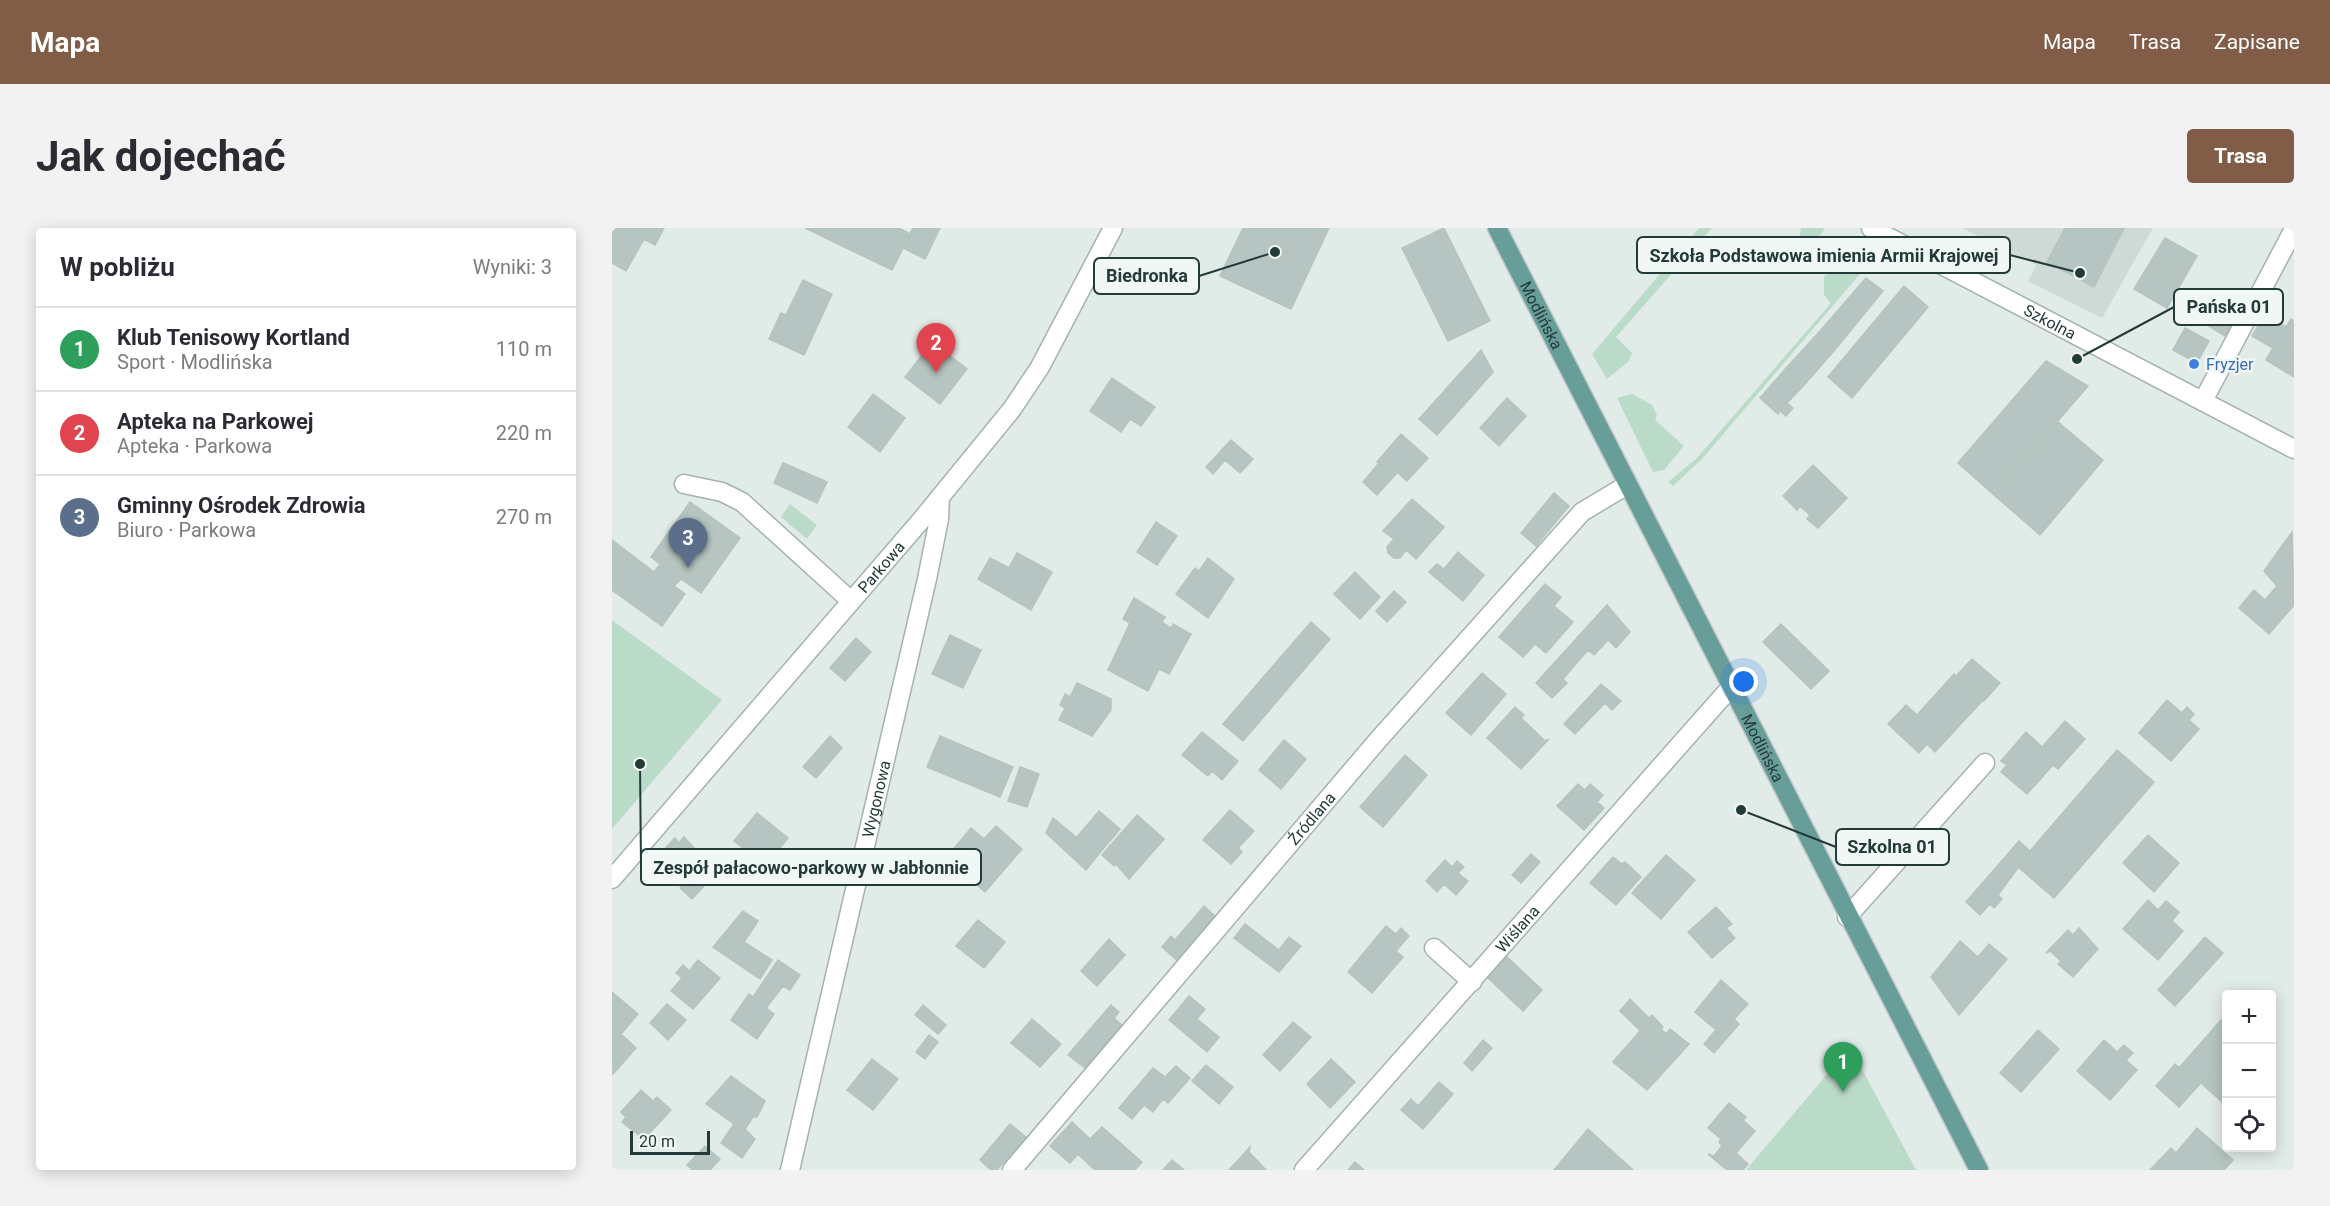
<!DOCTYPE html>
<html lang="pl">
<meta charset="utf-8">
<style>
body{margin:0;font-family:Roboto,sans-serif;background:#f2f2f3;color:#2b2b33}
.controls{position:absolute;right:18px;bottom:18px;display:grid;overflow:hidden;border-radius:6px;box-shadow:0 3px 15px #0003}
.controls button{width:54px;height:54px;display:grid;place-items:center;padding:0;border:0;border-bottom:2px solid #e1e1e2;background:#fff;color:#2b2b33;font:30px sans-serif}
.scale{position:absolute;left:18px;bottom:15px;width:80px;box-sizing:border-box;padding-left:6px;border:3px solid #223a38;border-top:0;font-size:16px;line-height:21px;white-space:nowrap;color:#223a38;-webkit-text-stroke:4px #f1f7f5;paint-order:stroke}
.you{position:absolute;left:1132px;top:454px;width:21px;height:21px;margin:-15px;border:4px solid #fff;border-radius:50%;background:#1a73e8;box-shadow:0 0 0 9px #1a73e833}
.badge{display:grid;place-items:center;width:39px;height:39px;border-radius:50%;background:#815d47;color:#fff;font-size:20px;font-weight:700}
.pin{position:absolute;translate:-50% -50px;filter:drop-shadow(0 2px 3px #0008)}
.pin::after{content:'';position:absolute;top:32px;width:21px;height:18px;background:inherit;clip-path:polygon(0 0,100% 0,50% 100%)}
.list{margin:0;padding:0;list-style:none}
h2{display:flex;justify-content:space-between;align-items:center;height:78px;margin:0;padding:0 24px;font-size:26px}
h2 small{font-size:20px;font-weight:400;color:#7c7c81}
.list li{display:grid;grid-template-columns:39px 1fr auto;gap:18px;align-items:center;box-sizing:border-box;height:84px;padding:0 24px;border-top:2px solid #e1e1e2}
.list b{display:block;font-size:22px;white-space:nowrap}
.list p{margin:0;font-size:20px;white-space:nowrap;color:#7c7c81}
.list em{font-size:20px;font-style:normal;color:#7c7c81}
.icon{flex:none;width:33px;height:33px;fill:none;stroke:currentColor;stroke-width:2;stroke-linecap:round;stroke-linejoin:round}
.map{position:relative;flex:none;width:1682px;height:942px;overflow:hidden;border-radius:6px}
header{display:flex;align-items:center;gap:36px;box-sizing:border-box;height:84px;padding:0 30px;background:#815d47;color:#fff}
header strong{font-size:28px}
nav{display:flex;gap:33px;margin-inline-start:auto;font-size:21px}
.intro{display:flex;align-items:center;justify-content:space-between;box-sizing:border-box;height:144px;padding:0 36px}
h1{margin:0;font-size:42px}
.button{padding:15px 27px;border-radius:6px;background:#815d47;color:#fff;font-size:21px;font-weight:700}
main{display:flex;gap:36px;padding:0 36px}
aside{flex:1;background:#fff;border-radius:6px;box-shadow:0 3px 15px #0003}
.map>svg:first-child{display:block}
.built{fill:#cfdad7}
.green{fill:#bbdbc9}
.building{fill:#b6c5c1;stroke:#b4c4c0;stroke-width:1.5}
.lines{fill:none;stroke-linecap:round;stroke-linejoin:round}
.minor-casing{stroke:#a4b2b0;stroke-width:21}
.major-casing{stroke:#c1c8c7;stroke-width:21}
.minor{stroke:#fff;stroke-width:18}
.major{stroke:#689e99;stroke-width:18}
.shop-dot{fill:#3f7fe0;stroke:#f1f7f5;stroke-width:2}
.labels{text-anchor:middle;stroke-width:5;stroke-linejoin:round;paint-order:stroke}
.street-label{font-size:16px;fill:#223a38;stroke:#f1f7f5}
.shop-label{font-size:16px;fill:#366cbe;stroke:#f1f7f5;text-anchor:start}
.leader{fill:none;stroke:#223a38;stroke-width:2}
.callout-dot{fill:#223a38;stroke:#f1f7f5;stroke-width:2}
.callout{fill:#f1f7f5;stroke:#223a38;stroke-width:2}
.callout-label{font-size:18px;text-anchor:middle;font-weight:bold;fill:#223a38}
</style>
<header>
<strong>Mapa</strong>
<nav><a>Mapa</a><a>Trasa</a><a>Zapisane</a></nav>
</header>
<div class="intro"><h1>Jak dojechać</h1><a class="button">Trasa</a></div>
<main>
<aside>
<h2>W pobliżu<small>Wyniki: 3</small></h2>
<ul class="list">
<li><span class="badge" style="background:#2e9e5b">1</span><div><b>Klub Tenisowy Kortland</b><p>Sport · Modlińska</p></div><em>110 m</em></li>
<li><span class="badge" style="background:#e0444e">2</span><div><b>Apteka na Parkowej</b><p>Apteka · Parkowa</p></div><em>220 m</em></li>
<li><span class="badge" style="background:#5c6f8a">3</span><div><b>Gminny Ośrodek Zdrowia</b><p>Biuro · Parkowa</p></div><em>270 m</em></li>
</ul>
</aside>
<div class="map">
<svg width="1682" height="942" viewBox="0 0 1682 942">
<rect width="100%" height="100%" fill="#e1ebe8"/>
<path class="built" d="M1350 0H1541L1490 90 1416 53 1424 37Z"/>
<path class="green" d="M1087 0H1100L1004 109 1020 125 1016 134 995 151 980 126Z
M1189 0H1212V2L1198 20 1187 11Z
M1246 16 1265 26 1090 231 1061 258 1056 254 1085 230 1219 75 1212 67V49L1239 17Z
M1020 166 1040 177 1045 187 1043 192 1072 218 1052 242 1041 244 1005 170Z
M178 276 205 297 195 311 169 289Z
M0 392 110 472 0 601Z
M1238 819 1304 942H1134Z"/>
<path class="building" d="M0 0H52L43 17 32 11 14 43 0 35Z
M193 0H287L298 6 280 42Z
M301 0H328L313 31 291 20Z
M631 0H717L679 81 608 48Z
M832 0 878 93 836 113 790 20Z
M1453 0H1512L1482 59 1435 34Z
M1553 10 1571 20 1539 71 1522 61Z
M1571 20 1585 28 1555 80 1539 71Z
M1254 50 1271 63 1227 117 1209 102Z
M191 52 220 66 192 127 157 111 169 85 174 87Z
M1292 58 1316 79 1240 170 1216 149Z
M1602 61 1631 79 1613 108 1584 90Z
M1653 86 1674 99 1679 91 1682 93V126L1672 143 1654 132 1661 120 1640 108Z
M1573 100 1597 113 1585 135 1561 122Z
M1209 102 1227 117 1194 155 1176 138Z
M320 114 355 141 328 176 293 149Z
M869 122 881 144 852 177 834 161Z
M1682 126V149L1672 143Z
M1434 133 1476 158 1382 267 1346 235Z
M1176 138 1194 155 1175 175 1181 180 1174 188 1168 183 1166 186 1148 170Z
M500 150 543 179 529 198 518 191 509 204 478 183Z
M834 161 852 177 825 207 807 191Z
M261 166 293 190 268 224 236 199Z
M895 170 914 188 887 218 868 200Z
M1446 194 1491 232 1428 307 1382 267Z
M789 206 816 230 795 253 777 237 773 241 765 234Z
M619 212 641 231 628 245 613 232 601 246 594 239Z
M171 235 215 254 205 275 162 255Z
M767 235 773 241 777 237 785 245 765 267 751 254Z
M1201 237 1235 270 1206 300 1195 291 1198 287 1188 278 1185 282 1171 268Z
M942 265 957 278 924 318 909 305Z
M800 271 832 299 804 331 794 322 788 330H782L776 325 775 319 782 311 771 303Z
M78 274 128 310 89 365 69 351 62 358 73 366 50 398 0 362V312L42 344 48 336 39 329Z
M544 294 565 308 545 337 525 324Z
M1680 304 1682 377 1657 406 1627 380 1642 362 1653 372 1665 358 1652 343Z
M846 324 872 347 851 373 817 344 825 336 832 341Z
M405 325 440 344 419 382 366 351 378 330 397 340Z
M596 330 622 351 596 390 564 366 583 340 587 343Z
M743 344 768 369 748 391 722 366Z
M933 356 949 369 942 378 961 394 934 425 923 416 911 429 887 409Z
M782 363 794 374 775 394 764 383Z
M522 370 553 389 550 394 559 400 561 396 579 406 557 446 547 441 536 463 496 442 518 395 511 391Z
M995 377 1018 404 1004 420 996 412 982 427 976 422 951 451 955 455 940 470 924 455Z
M699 394 718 411 631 513 611 496Z
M1169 396 1217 443 1199 461 1151 414Z
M338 407 369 422 351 460 320 446Z
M244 410 259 424 233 453 218 440Z
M1360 431 1388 455 1372 473 1344 448Z
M870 445 894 466 859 507 834 485Z
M1342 446 1371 472 1323 524 1315 516 1307 525 1276 496 1294 477 1305 487Z
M465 455 499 471V482L480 508 447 492 453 480 448 477 453 466 458 469Z
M989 456 1009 473 1000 482 993 475 963 506 952 496Z
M1555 472 1570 485 1575 479 1582 486 1577 492 1587 501 1559 533 1527 505Z
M903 479 912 487 909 490 933 513 937 511 909 541 875 510Z
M1453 493 1473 511 1446 541 1441 537 1415 566 1389 544 1395 537 1389 533 1414 504 1430 519Z
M590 504 626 533 610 552 600 543 596 548 570 527Z
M218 508 230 520 204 550 191 539Z
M328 508 401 539 388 569 315 539Z
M672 512 694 531 669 561 647 542Z
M1505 522 1542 554 1442 670 1405 638Z
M793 527 815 547 771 599 748 579Z
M408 539 427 546 415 579 396 573Z
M966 556 973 562 978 556 991 567 985 574 992 580 972 602 945 578Z
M618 582 642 603 626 620 630 624 619 636 591 612Z
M487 583 508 601 486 627 465 609Z
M145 585 176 610 153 638 122 613Z
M525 587 552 611 517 651 504 636 502 638 490 627Z
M441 590 486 627 474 642 434 605Z
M384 598 410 621 373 664 334 630 359 600 372 611Z
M1536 607 1567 635 1542 664 1511 635Z
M72 609 94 633 84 645 80 642 76 647 49 625 63 610 67 615Z
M1407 613 1418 623 1386 667 1390 671 1382 680 1378 676 1368 687 1354 674Z
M919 626 928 634 909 655 900 647Z
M1054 627 1083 652 1049 691 1020 665Z
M1001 629 1010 636 1013 634 1029 649 1004 677 978 655Z
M833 632 840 639 845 633 852 639 846 645 856 653 844 667 832 656 825 664 814 653Z
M92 642 100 649 80 671 68 660 80 646 84 650Z
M1536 672 1546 682 1554 673 1567 684 1560 693 1571 703 1546 732 1511 701Z
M592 678 604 689 568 735 550 719 559 708 563 712Z
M1104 679 1120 696 1114 700 1123 710 1100 730 1076 704Z
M131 683 146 693 132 714 160 732 148 751 101 719Z
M366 692 393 714 372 740 344 718Z
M633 696 667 722 677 709 689 718 667 744 622 710Z
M774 698 784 706 789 700 797 708 784 723 791 729 760 765 736 744Z
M1467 700 1486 721 1461 749 1446 736 1449 733 1438 723 1434 725 1456 702 1461 707Z
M1593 709 1611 725 1563 778 1546 762Z
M497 711 513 727 485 758 469 743Z
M1348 713 1366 729 1377 716 1395 731 1347 787 1319 749Z
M893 727 930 762 911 783 874 748Z
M86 732 108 750 81 781 59 763 70 750 64 745 71 737 77 743Z
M166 732 188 747 178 762 171 758 154 780 162 786 145 811 119 792 137 766 141 769Z
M1109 752 1136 776 1122 791 1127 796 1102 825 1092 816 1104 802 1083 784Z
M0 764 26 786 9 806 24 820 1 846Z
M577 768 593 781 585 791 607 809 595 824 557 792Z
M1018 771 1037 790 1040 787 1051 799 1049 801 1054 806 1044 818 1008 783Z
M55 776 74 792 56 812 38 795Z
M311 777 334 797 326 806 303 787Z
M499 777 507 784 502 790 510 797 473 840 456 827Z
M420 791 449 816 428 839 399 815Z
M1609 792 1614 797V826L1587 857 1567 840Z
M681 794 699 809 668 843 651 827Z
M1058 801 1077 816 1049 847 1032 832Z
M1426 802 1447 821 1409 864 1388 845Z
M1028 803 1044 818 1018 848 1001 834Z
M317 807 326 814 313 831 304 824Z
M871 812 880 820 860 843 852 835Z
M1492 812 1505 824 1512 817 1521 825 1514 832 1525 842 1498 872 1465 843Z
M1614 826V871L1611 875 1589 855Z
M260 831 286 851 261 882 235 862Z
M719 831 743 854 718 880 695 856Z
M1032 832 1049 847 1035 862 1018 848Z
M1563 836 1587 857 1567 879 1544 858Z
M594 837 621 859 607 876 580 853Z
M564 838 578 850 556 875 551 871 541 884 532 877 520 891 507 880 541 840 553 849Z
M119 848 153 873 145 889H141L133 901 143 911 130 930 109 915 122 896 94 876Z
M827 854 841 866 811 901 789 882 799 871 806 878Z
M29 862 41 873 45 869 59 882 32 911 10 894 14 889 9 884Z
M1117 875 1134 889 1131 892 1143 903 1124 925 1136 936 1131 942H1115L1096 926 1102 928 1110 918 1107 914 1109 911 1096 900Z
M460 894 478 911 490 899 530 934 523 942H483L466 926 458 935 438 918Z
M398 896 414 909 385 942H379L368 932Z
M1585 900 1621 932 1612 942H1538L1559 920 1564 925Z
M976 901 1021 942H942Z
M93 918 108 931 98 942H81L75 937Z
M638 919 637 924 654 942H617Z
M560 932 572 942H551Z
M743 934 752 942H736Z"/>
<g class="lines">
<defs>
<g id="minor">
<path id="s1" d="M1259 0 1682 221"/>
<path d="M1591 173 1682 1"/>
<path d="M72 256 110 264 130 274 239 373"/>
<path id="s2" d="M0 651 311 290 400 181 428 139 501 0"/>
<path d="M1235 689 1373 535"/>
<path d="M822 720 860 754"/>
<path id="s3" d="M178 942 315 351 327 291 328 269"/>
<path id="s4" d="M400 942 766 512 970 284 1015 257"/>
<path id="s5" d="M692 942 1119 459"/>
</g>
<g id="major">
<path id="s6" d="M885 0 1367 942"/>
</g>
</defs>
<use href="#minor" class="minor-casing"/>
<use href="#major" class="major-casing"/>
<use href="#minor" class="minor"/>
<use href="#major" class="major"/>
</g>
<circle class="shop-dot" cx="1582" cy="136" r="6"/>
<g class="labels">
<g class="street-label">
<text dy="6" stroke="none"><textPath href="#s6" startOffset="98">Modlińska</textPath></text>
<text dy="6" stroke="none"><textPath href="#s1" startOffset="202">Szkolna</textPath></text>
<text dy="6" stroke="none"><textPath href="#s2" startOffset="412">Parkowa</textPath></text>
<text dy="6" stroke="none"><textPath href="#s6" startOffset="584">Modlińska</textPath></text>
<text dy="6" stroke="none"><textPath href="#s3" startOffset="381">Wygonowa</textPath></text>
<text dy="6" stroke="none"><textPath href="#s4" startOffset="462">Źródlana</textPath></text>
<text dy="6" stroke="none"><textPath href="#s5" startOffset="322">Wiślana</textPath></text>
</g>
<g class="shop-label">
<text x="1594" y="142">Fryzjer</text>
</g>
</g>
<path class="leader" d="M1468 45L1398 27M663 24L587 48M1465 131L1562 79M1129 582L1224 619M28 536L29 639"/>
<g class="callout-dot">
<circle cx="1468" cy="45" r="6"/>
<circle cx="663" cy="24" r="6"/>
<circle cx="1465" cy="131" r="6"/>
<circle cx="1129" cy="582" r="6"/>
<circle cx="28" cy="536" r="6"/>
</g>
<g class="callout">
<rect x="1025" y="9" width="373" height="36" rx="6"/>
<rect x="482" y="30" width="105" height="36" rx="6"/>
<rect x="1562" y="61" width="109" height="36" rx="6"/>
<rect x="1224" y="601" width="113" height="36" rx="6"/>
<rect x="29" y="621" width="340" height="36" rx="6"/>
</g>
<g class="callout-label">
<text x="1212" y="34">Szkoła Podstawowa imienia Armii Krajowej</text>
<text x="535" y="54">Biedronka</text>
<text x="1617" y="85">Pańska 01</text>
<text x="1280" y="625">Szkolna 01</text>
<text x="199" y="646">Zespół pałacowo-parkowy w Jabłonnie</text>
</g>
</svg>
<div class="controls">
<button>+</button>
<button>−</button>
<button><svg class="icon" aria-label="locate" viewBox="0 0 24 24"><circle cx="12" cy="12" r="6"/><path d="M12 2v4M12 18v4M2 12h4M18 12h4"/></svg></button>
</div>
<div class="scale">20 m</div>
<div class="you"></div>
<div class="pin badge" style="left:1231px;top:864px;background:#2e9e5b">1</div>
<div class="pin badge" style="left:324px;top:145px;background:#e0444e">2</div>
<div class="pin badge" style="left:76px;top:340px;background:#5c6f8a">3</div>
</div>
</main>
